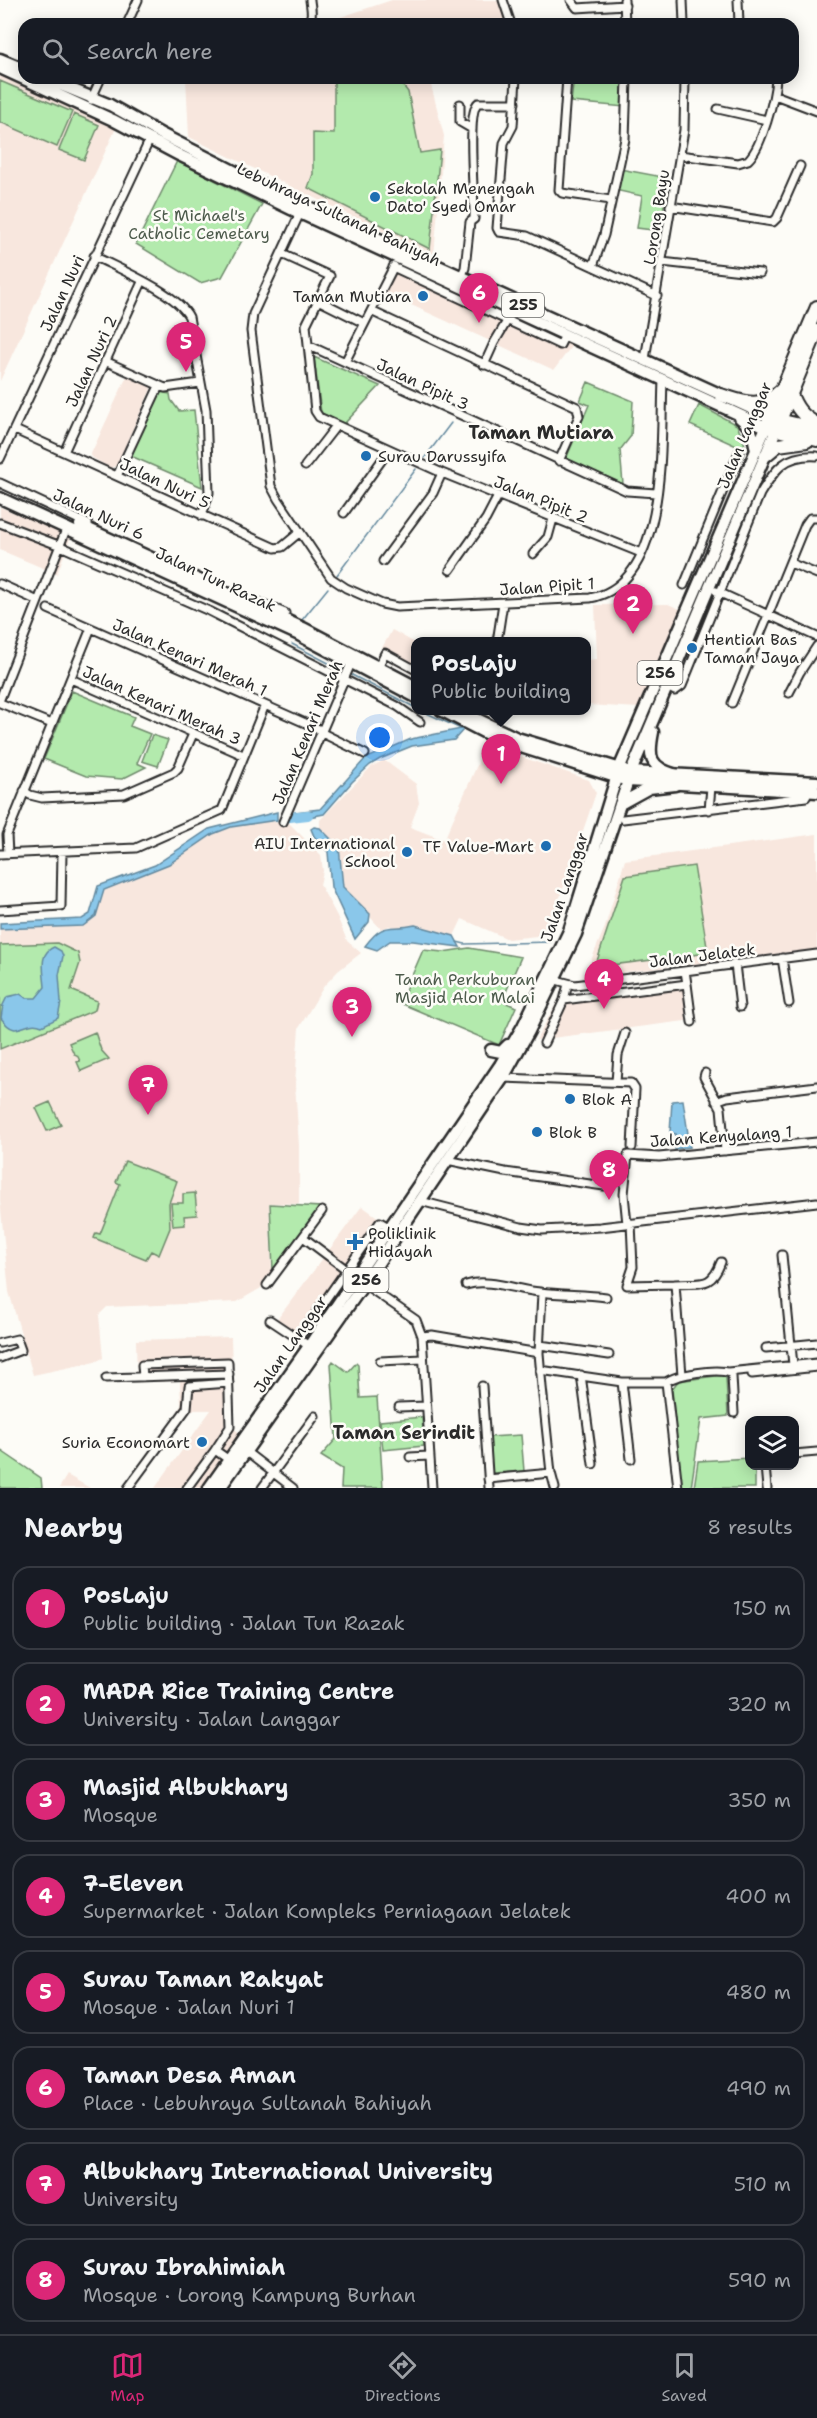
<!DOCTYPE html>
<meta charset="utf-8">
<style>
body{margin:0;font-family:"Shantell Sans",sans-serif;background:#20242c;color:#f1f3f6}
.controls{position:absolute;right:18px;bottom:18px;display:grid;overflow:hidden;border-radius:12px;box-shadow:0 3px 15px #0003}
.controls button{width:54px;height:54px;display:grid;place-items:center;padding:0;border:0;border-bottom:2px solid #363941;background:#171b24;color:#f1f3f6;font:30px sans-serif}
.you{position:absolute;left:380px;top:738px;width:21px;height:21px;margin:-15px;border:4px solid #fff;border-radius:50%;background:#1a73e8;box-shadow:0 0 0 9px #1a73e833}
.badge{display:grid;place-items:center;width:39px;height:39px;border-radius:50%;background:#db2777;color:#fff;font-size:20px;font-weight:700}
.pin{position:absolute;translate:-50% -50px;filter:drop-shadow(0 2px 3px #0008)}
.pin::after{content:'';position:absolute;top:32px;width:21px;height:18px;background:inherit;clip-path:polygon(0 0,100% 0,50% 100%)}
.popup{position:absolute;left:411px;top:637px;width:180px;height:78px;box-sizing:border-box;display:grid;place-content:center;border-radius:12px;background:#171b24;filter:drop-shadow(0 2px 4px #0005);font-size:20px;white-space:nowrap;color:#9ea1a6}
.popup b{font-size:22px;color:#f1f3f6}
.popup::after{content:'';position:absolute;left:50%;top:100%;margin-left:-12px;border:12px solid transparent;border-top-color:#171b24}
.list{margin:0;padding:0;list-style:none}
h2{display:flex;justify-content:space-between;align-items:center;height:78px;margin:0;padding:0 24px;font-size:26px}
h2 small{font-size:20px;font-weight:400;color:#9ea1a6}
.list li{display:grid;grid-template-columns:39px 1fr auto;gap:18px;align-items:center;box-sizing:border-box;height:84px;margin:0 12px 12px;padding:0 12px;border:2px solid #363941;border-radius:18px}
.list b{display:block;font-size:22px;white-space:nowrap}
.list p{margin:0;font-size:20px;white-space:nowrap;color:#9ea1a6}
.list em{font-size:20px;font-style:normal;color:#9ea1a6}
.icon{flex:none;width:33px;height:33px;fill:none;stroke:currentColor;stroke-width:2;stroke-linecap:round;stroke-linejoin:round}
.map{position:relative;flex:none;width:817px;height:1488px;overflow:hidden}
.search{position:absolute;background:#171b24;box-shadow:0 3px 15px #0003;left:18px;right:18px;top:18px;height:66px;display:flex;align-items:center;gap:15px;box-sizing:border-box;padding:0 21px;border-radius:18px;color:#9ea1a6;font-size:22px}
.sheet{height:846px;background:#171b24}
nav{display:flex;justify-content:space-around;align-items:center;box-sizing:border-box;height:84px;border-top:2px solid #363941;background:#171b24;font-size:16px;color:#9ea1a6}
nav a{display:grid;justify-items:center;gap:3px}
nav .on{color:#db2777}
.map>svg:first-child{display:block}
.built{fill:#f8e7de}
.green{fill:#b3eaad;stroke:#6f8a6c;stroke-width:1.5}
.water{fill:#8ac7ea;stroke:#64899e;stroke-width:1.5}
.lines{fill:none;stroke-linecap:round;stroke-linejoin:round}
.stream{stroke:#64899e;stroke-width:1.5}
.river{stroke:#8ac7ea;stroke-width:10}
.street-casing{stroke:#2b2b2b;stroke-width:11}
.secondary-casing{stroke:#2b2b2b;stroke-width:15}
.primary-casing{stroke:#2b2b2b;stroke-width:15}
.highway-casing{stroke:#2b2b2b;stroke-width:16}
.street{stroke:#fdfcf7;stroke-width:7}
.secondary{stroke:#fdfcf7;stroke-width:10}
.primary{stroke:#fdfcf7;stroke-width:10}
.highway{stroke:#fdfcf7;stroke-width:12}
.poi-dot{fill:#1f6fb2;stroke:#fdfcf7;stroke-width:2}
.labels{text-anchor:middle;stroke-width:5;stroke-linejoin:round;paint-order:stroke}
.shield{fill:#fdfcf7;stroke:#6a6a68;stroke-width:1.5}
.shield-label{font-size:15px;font-weight:bold;fill:#2b2b2b}
.poi-label{font-size:16px;fill:#2b2b2b;stroke:#fdfcf7;text-anchor:start}
.street-label{font-size:16px;fill:#2b2b2b;stroke:#fdfcf7}
.park-label{font-size:16px;fill:#4d5b4c;stroke:#fdfcf7}
.neighbourhood-label{font-size:18px;font-weight:bold;fill:#2b2b2b;stroke:#fdfcf7}
</style>
<div class="map">
<svg width="817" height="1488" viewBox="0 0 817 1488">
<rect width="100%" height="100%" fill="#fdfcf7"/>
<filter id="ink" filterUnits="userSpaceOnUse"><feTurbulence type="fractalNoise" baseFrequency=".0167" numOctaves="2"/><feDisplacementMap in="SourceGraphic" scale="12" xChannelSelector="R" yChannelSelector="G"/><feConvolveMatrix kernelMatrix="1 2 1 2 8 2 1 2 1" color-interpolation-filters="sRGB"/></filter>
<g filter="url(#ink)">
<path class="built" d="M392 0H500L505 24H320Z
M0 75 116 128 0 381Z
M186 78H484L431 85 444 136 434 256 189 137Z
M398 264 573 344 554 370 385 293Z
M128 374 150 384 151 389 116 466 110 468 90 456Z
M0 507 71 536 57 574 0 550Z
M668 604 680 609 639 708 587 705V660L597 659 595 605Z
M392 630 415 643V676L378 655Z
M486 745 589 780 596 793 547 935 508 939 462 919 454 936 415 925 401 928 389 926 381 929 343 887 339 847 320 828V820L371 767 384 760 416 784 419 803 410 827 444 840Z
M267 820 290 824 321 855 323 871 320 885 337 916 347 941 361 953 338 971 324 986 299 1028 295 1083 299 1146V1204L269 1203 272 1271 261 1288 237 1302 107 1307 99 1315 103 1358 95 1362 33 1375 9 1292 0 1200V929L83 926 96 916 104 890 169 864 213 834 231 827Z
M817 834V949L584 977 605 927 625 860Z
M689 979 693 1020 536 1040 560 997Z
M362 1206 383 1221 297 1342 273 1325Z
M231 1337 234 1429 240 1433 201 1488H155L211 1410H178L181 1406 180 1381 137 1382 136 1340Z
M67 1475 90 1488H59Z"/>
<path class="green" d="M334 78H397L408 92 420 153 440 150 430 249 308 188 313 174V133L334 134Z
M574 78H624L625 107 571 102Z
M0 81 72 112 57 147 0 122Z
M74 114 99 125 84 160 59 150Z
M177 161 262 204 222 277 200 283 136 244Z
M620 169 668 178 660 231 637 228 642 196 615 190Z
M314 357 380 386 344 424 321 413Z
M588 382 633 401 631 436 620 450 623 484 566 459 589 405 580 401Z
M159 392 170 394 171 400 179 411 194 410 202 487 131 456Z
M699 405 737 425 745 445 743 449 690 425Z
M72 691 134 717 130 726 150 734 137 763 146 767 122 779 86 776 44 759Z
M152 735 168 740 158 766 142 761Z
M694 866 708 953 595 967 625 876Z
M57 943 78 953 80 963 71 990 97 1001 95 1010 0 1049V945Z
M469 948 521 957 502 1001 516 1007 499 1045 400 1003 423 950 443 952Z
M95 1032 101 1050 109 1059 81 1071 77 1062 80 1061 77 1055 74 1054 69 1043Z
M50 1102 61 1125 47 1131 36 1108Z
M125 1161 177 1181 169 1203 170 1228 159 1255 151 1251 146 1259 94 1238 96 1233 100 1234 120 1184 116 1182Z
M195 1193 197 1215 184 1216 185 1225 173 1226 171 1203H183V1194Z
M270 1204 320 1207 273 1270Z
M333 1361 348 1372 356 1363 358 1365 360 1398 377 1397 383 1488H341L342 1469 321 1456 336 1439 331 1364Z
M723 1375 726 1378 728 1416 701 1419 691 1488H681L672 1389 678 1381Z
M422 1417 424 1446 383 1450 380 1421Z
M521 1435 524 1471 492 1473 490 1437Z
M0 1450 41 1478 42 1488H0Z
M749 1458 750 1466H755V1488H694L698 1461Z"/>
<path class="water" d="M461 729 463 730 454 740 412 746 380 759 370 765 352 782 324 814 294 820 295 812 320 809 365 759 411 739Z
M277 812V820L231 827 213 834 169 864 104 890 96 916 83 926 0 929V923L82 919 90 914 98 886 155 865 209 829Z
M314 827 320 828 339 847 343 887 370 914 369 922 355 939 331 887 328 852 314 836 311 829Z
M415 925 454 936 460 947 413 941H390L377 950 365 946C384 920 389 931 415 925Z
M54 947 61 951 63 956 59 975 61 1002 58 1018 42 1026C24 1018 18 1042 1 1018L3 1005 7 997 20 994 26 998H36L45 987C44 972 38 953 54 947Z
M683 1100 690 1147 675 1149 676 1134 670 1133 672 1101Z"/>
<g class="lines">
<path class="stream" d="M423 460 451 423
M337 575 416 469
M302 620 328 588
M292 644 342 670
M350 674 416 708
M420 710 461 729
M457 942 465 944 551 942"/>
<path class="river" d="M290 817 308 815"/>
<defs>
<path id="street" d="M503 0 511 24
M571 0 577 8 625 5
M624 0 625 24
M683 0 684 24
M738 0 739 24
M127 24 138 0
M306 24C314 17 311 10 310 0
M516 78 513 126 504 143 497 228 499 232 527 236 657 296
M567 78 559 190 562 193 611 200
M775 95 817 111
M91 100 101 78
M460 104V122L472 129
M718 109 767 120
M680 155 738 163 748 160C762 147 775 98 776 78
M670 206 773 222 777 218 800 166
M300 213 253 314 251 331 271 486 278 499 331 578 346 588 382 604 397 607 590 598C670 584 660 441 663 381
M282 254 330 276 306 325 315 411 319 417 442 473 641 553
M94 256C119 269 177 293 189 317L206 410 209 493 202 516
M662 262 760 273
M593 266 604 235 625 139 627 78
M393 267 560 345 565 335
M461 277 465 268 470 222 474 219C475 199 466 112 478 103H515
M318 300 364 323
M371 311 577 407 579 416 559 461
M308 345 627 491 656 493
M645 359 684 130 685 78
M105 361 165 388 200 383
M345 362 394 266
M484 365 494 343 513 311
M15 430 275 548 282 547 300 532
M64 452 142 282
M0 459 150 139
M305 466 336 426
M117 476 159 386
M0 483 88 524
M344 513 389 450
M0 523 58 545 209 611 397 706 420 722
M533 554 548 537 553 519
M383 561 433 493 442 473
M790 563 817 574
M450 570 486 519 498 496
M0 584 38 601
M684 585 739 452
M716 591 817 637
M254 600 285 613
M48 609 321 730
M497 642 503 603
M378 667 385 653 416 670
M71 679 243 755
M667 687 675 691 682 686 760 494C775 469 785 454 817 456
M789 693 800 672 817 646
M0 699 67 527
M0 703 52 724
M732 703 805 525 810 518H817
M320 732 365 754
M24 791 30 795 42 798 124 794 174 772 178 768 193 734
M709 810 711 787
M623 819 806 797
M283 822 352 661
M0 854 136 848 222 810 265 705
M8 854 7 835 91 628
M0 910 61 906 62 852
M782 958 789 1003
M735 964 740 1007
M556 980 575 985 817 954
M687 984 692 1022
M564 1000 687 984 685 971
M544 1043 564 1000 568 984
M705 1073 704 1077 721 1108 725 1151
M503 1078 631 1083 635 1089 632 1147
M616 1082 618 1055 625 1033
M716 1101 727 1097 817 1086
M447 1160 505 1172 604 1186
M420 1201 521 1227 542 1230 600 1227 817 1202
M631 1223 633 1267 627 1285 675 1284 682 1375
M627 1224 624 1194 628 1155 659 1157 817 1142
M303 1237 347 1270
M782 1255 793 1365
M364 1284 416 1320 422 1336 432 1488
M675 1284C701 1282 711 1289 721 1262
M267 1285 322 1211
M466 1285C489 1278 516 1290 540 1292 562 1295 584 1294 606 1297
M542 1293 539 1353 542 1387 551 1473 555 1488
M270 1320 309 1346
M422 1336 432 1335 539 1353
M298 1339 380 1222 390 1228
M0 1343 17 1339 21 1350 0 1358
M540 1345 609 1355
M766 1348 817 1343
M380 1361 423 1359
M540 1370 622 1382H666
M728 1372 817 1363
M752 1374 817 1367
M581 1375 593 1464
M732 1376 734 1413
M143 1377 142 1365 228 1362 230 1427 215 1450 229 1460
M106 1378 229 1374
M622 1382 631 1459
M666 1382 678 1488
M666 1382C677 1374 717 1368 730 1373
M482 1386 489 1488
M399 1407 426 1406
M245 1451 293 1488
M794 1454 817 1452
M410 1457 429 1456
M765 1466 767 1488
M488 1479 551 1473
M128 1488 187 1408 189 1386 229 1383
M187 1488 215 1450
M262 1488 315 1416"/>
<path id="secondary" d="M0 498 299 635 416 697
M80 525 303 628 416 687
M441 710 499 740 628 781 817 792
M458 710 517 738 631 772 817 782"/>
<path id="primary" d="M0 59 24 69
M0 68 113 120 179 155 291 209 766 427 619 769 569 931 523 1026 500 1065 309 1346 209 1488
M44 78 110 105 163 135 265 187 770 417
M740 418C751 426 754 437 756 451
M653 732C648 757 649 767 676 775
M620 804 649 788 675 785
M491 1050 501 1052 508 1045
M220 1488 364 1284 503 1078 529 1031 576 934 631 772 776 430"/>
<path id="highway" d="M817 307 766 427 817 440
M790 392C796 408 802 416 817 424
M721 395C743 402 761 410 780 391
M774 419 817 429
M776 430 817 331
M766 455 778 445 807 441"/>
</defs>
<use href="#street" class="street-casing"/>
<use href="#secondary" class="secondary-casing"/>
<use href="#primary" class="primary-casing"/>
<use href="#highway" class="highway-casing"/>
<use href="#street" class="street"/>
<use href="#secondary" class="secondary"/>
<use href="#primary" class="primary"/>
<use href="#highway" class="highway"/>
</g>
</g>
<g class="poi-dot">
<circle cx="375" cy="197" r="6"/>
<circle cx="423" cy="296" r="6"/>
<circle cx="366" cy="456" r="6"/>
<circle cx="692" cy="648" r="6"/>
<circle cx="546" cy="846" r="6"/>
<circle cx="407" cy="852" r="6"/>
<circle cx="570" cy="1099" r="6"/>
<circle cx="537" cy="1132" r="6"/>
<path d="M352 1233h6v6h6v6h-6v6h-6v-6h-6v-6h6z"/>
<circle cx="202" cy="1442" r="6"/>
</g>
<g class="labels">
<g class="shield">
<rect x="502" y="293" width="42" height="24" rx="4.5"/>
<rect x="637.5" y="661" width="45" height="24" rx="4.5"/>
<rect x="343.5" y="1268" width="45" height="24" rx="4.5"/>
</g>
<g class="shield-label">
<text x="523" y="310">255</text>
<text x="660" y="678">256</text>
<text x="366" y="1285">256</text>
</g>
<g class="poi-label">
<text x="387" y="194">Sekolah Menengah<tspan x="387" dy="18">Dato' Syed Omar</tspan></text>
<text x="411" y="302" text-anchor="end">Taman Mutiara</text>
<text x="378" y="462">Surau Darussyifa</text>
<text x="704" y="645">Hentian Bas<tspan x="704" dy="18">Taman Jaya</tspan></text>
<text x="395" y="849" text-anchor="end">AIU International<tspan x="395" dy="18">School</tspan></text>
<text x="534" y="852" text-anchor="end">TF Value-Mart</text>
<text x="582" y="1105">Blok A</text>
<text x="549" y="1138">Blok B</text>
<text x="368" y="1239">Poliklinik<tspan x="368" dy="18">Hidayah</tspan></text>
<text x="190" y="1448" text-anchor="end">Suria Economart</text>
</g>
<g class="street-label">
<text transform="translate(339 214) rotate(25)" y="6">Lebuhraya Sultanah Bahiyah</text>
<text transform="translate(656 217) rotate(-81)" y="6">Lorong Bayu</text>
<text transform="translate(62 293) rotate(-65)" y="6">Jalan Nuri</text>
<text transform="translate(91 361) rotate(-65)" y="6">Jalan Nuri 2</text>
<text transform="translate(423 384) rotate(25)" y="6">Jalan Pipit 3</text>
<text transform="translate(744 435) rotate(-67)" y="6">Jalan Langgar</text>
<text transform="translate(165 483) rotate(25)" y="6">Jalan Nuri 5</text>
<text transform="translate(541 499) rotate(22)" y="6">Jalan Pipit 2</text>
<text transform="translate(99 514) rotate(25)" y="6">Jalan Nuri 6</text>
<text transform="translate(216 579) rotate(25)" y="6">Jalan Tun Razak</text>
<text transform="translate(547 586) rotate(-4)" y="6">Jalan Pipit 1</text>
<text transform="translate(190 657) rotate(24)" y="6">Jalan Kenari Merah 1</text>
<text transform="translate(162 705) rotate(24)" y="6">Jalan Kenari Merah 3</text>
<text transform="translate(307 732) rotate(-67)" y="6">Jalan Kenari Merah</text>
<text transform="translate(564 887) rotate(-71)" y="6">Jalan Langgar</text>
<text transform="translate(702 955) rotate(-7)" y="6">Jalan Jelatek</text>
<text transform="translate(721 1136) rotate(-4)" y="6">Jalan Kenyalang 1</text>
<text transform="translate(290 1344) rotate(-55)" y="6">Jalan Langgar</text>
</g>
<g class="park-label">
<text x="199" y="221">St Michael's<tspan x="199" dy="18">Catholic Cemetary</tspan></text>
<text x="465" y="985">Tanah Perkuburan<tspan x="465" dy="18">Masjid Alor Malai</tspan></text>
</g>
<g class="neighbourhood-label">
<text x="541" y="439">Taman Mutiara</text>
<text x="404" y="1439">Taman Serindit</text>
</g>
</g>
</svg>
<div class="controls">
<button><svg class="icon" aria-label="layers" viewBox="0 0 24 24"><path d="M12 4l9 5-9 5-9-5zM3 14l9 5 9-5"/></svg></button>
</div>
<div class="you"></div>
<div class="pin badge" style="left:501px;top:784px">1</div>
<div class="popup"><b>PosLaju</b>Public building</div>
<div class="pin badge" style="left:633px;top:634px">2</div>
<div class="pin badge" style="left:352px;top:1037px">3</div>
<div class="pin badge" style="left:604px;top:1009px">4</div>
<div class="pin badge" style="left:186px;top:372px">5</div>
<div class="pin badge" style="left:479px;top:323px">6</div>
<div class="pin badge" style="left:148px;top:1115px">7</div>
<div class="pin badge" style="left:609px;top:1200px">8</div>
<div class="search"><svg class="icon" aria-label="search" viewBox="0 0 24 24"><circle cx="10" cy="10" r="6"/><path d="M15 15l6 6"/></svg>Search here</div>
</div>
<section class="sheet">
<h2>Nearby<small>8 results</small></h2>
<ul class="list">
<li><span class="badge">1</span><div><b>PosLaju</b><p>Public building · Jalan Tun Razak</p></div><em>150 m</em></li>
<li><span class="badge">2</span><div><b>MADA Rice Training Centre</b><p>University · Jalan Langgar</p></div><em>320 m</em></li>
<li><span class="badge">3</span><div><b>Masjid Albukhary</b><p>Mosque</p></div><em>350 m</em></li>
<li><span class="badge">4</span><div><b>7-Eleven</b><p>Supermarket · Jalan Kompleks Perniagaan Jelatek</p></div><em>400 m</em></li>
<li><span class="badge">5</span><div><b>Surau Taman Rakyat</b><p>Mosque · Jalan Nuri 1</p></div><em>480 m</em></li>
<li><span class="badge">6</span><div><b>Taman Desa Aman</b><p>Place · Lebuhraya Sultanah Bahiyah</p></div><em>490 m</em></li>
<li><span class="badge">7</span><div><b>Albukhary International University</b><p>University</p></div><em>510 m</em></li>
<li><span class="badge">8</span><div><b>Surau Ibrahimiah</b><p>Mosque · Lorong Kampung Burhan</p></div><em>590 m</em></li>
</ul>
</section>
<nav>
<a class="on"><svg class="icon" aria-label="map" viewBox="0 0 24 24"><path d="M3 6l6-2 6 2 6-2v14l-6 2-6-2-6 2zM9 4v14M15 6v14"/></svg>Map</a>
<a><svg class="icon" aria-label="directions" viewBox="0 0 24 24"><path d="M12 3l9 9-9 9-9-9zM9 14v-3h6M13 9l2 2-2 2"/></svg>Directions</a>
<a><svg class="icon" aria-label="saved" viewBox="0 0 24 24"><path d="M7 4h10v16l-5-4-5 4z"/></svg>Saved</a>
</nav>
